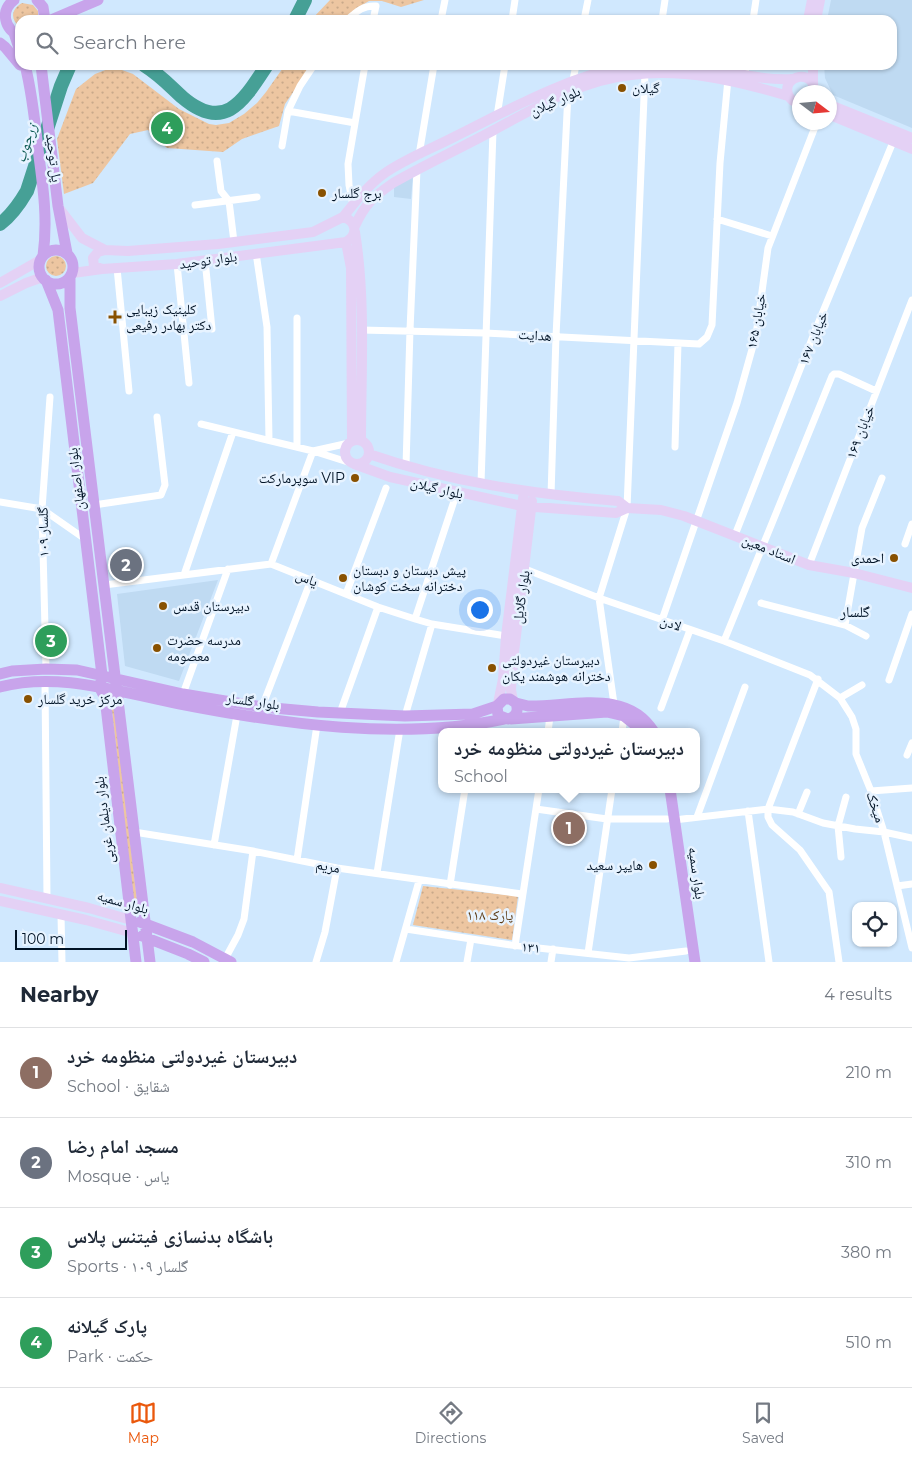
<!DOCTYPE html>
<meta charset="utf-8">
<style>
body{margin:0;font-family:Montserrat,"Noto Naskh Arabic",sans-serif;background:#f6f6f7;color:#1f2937}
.controls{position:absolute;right:15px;bottom:15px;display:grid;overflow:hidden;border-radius:10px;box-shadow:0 1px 4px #0004}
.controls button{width:45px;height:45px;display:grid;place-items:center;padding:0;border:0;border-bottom:1px solid #e0e1e3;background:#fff;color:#1f2937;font:25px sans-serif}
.compass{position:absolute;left:792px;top:85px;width:45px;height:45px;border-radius:50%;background:#fff;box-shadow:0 1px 4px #0004;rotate:106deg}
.scale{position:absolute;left:15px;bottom:12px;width:112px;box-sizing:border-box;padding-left:5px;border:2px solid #001326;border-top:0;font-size:14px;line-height:18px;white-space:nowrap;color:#001326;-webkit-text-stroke:4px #e7f3ff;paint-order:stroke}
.you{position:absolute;left:479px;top:609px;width:18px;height:18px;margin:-12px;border:4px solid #fff;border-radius:50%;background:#1a73e8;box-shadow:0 0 0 8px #1a73e833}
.badge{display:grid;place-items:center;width:32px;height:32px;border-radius:50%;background:#ea580c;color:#fff;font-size:16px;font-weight:700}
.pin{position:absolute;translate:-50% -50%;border:2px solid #fff;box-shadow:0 1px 5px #0006}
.popup{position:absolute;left:438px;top:728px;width:262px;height:65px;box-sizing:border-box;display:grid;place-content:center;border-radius:10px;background:#fff;filter:drop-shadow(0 1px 4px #0005);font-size:16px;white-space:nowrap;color:#747a83}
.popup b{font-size:19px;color:#1f2937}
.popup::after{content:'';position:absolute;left:50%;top:100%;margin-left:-10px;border:10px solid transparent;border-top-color:#fff}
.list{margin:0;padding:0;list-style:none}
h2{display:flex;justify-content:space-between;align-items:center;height:65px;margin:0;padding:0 20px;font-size:21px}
h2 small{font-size:16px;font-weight:400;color:#747a83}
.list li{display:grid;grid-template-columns:32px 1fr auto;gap:15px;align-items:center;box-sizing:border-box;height:90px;padding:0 20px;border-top:1px solid #e0e1e3}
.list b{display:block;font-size:19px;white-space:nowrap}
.list p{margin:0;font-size:16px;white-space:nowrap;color:#747a83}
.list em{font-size:16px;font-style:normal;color:#747a83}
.icon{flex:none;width:28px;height:28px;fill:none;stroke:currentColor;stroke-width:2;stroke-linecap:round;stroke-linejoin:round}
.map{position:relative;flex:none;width:912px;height:962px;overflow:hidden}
.search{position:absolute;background:#fff;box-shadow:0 1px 4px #0004;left:15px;right:15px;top:15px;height:55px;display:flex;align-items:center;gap:12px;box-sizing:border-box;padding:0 18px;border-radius:15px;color:#747a83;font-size:19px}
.sheet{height:425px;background:#fff}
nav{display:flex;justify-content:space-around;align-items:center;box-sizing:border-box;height:70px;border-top:1px solid #e0e1e3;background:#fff;font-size:14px;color:#747a83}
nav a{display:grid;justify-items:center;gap:2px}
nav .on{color:#ea580c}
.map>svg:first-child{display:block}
.built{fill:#bfdaf2}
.green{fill:url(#green-dots)}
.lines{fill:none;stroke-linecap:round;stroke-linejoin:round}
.river{stroke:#46a096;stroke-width:14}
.street{stroke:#fff;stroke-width:7}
.secondary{stroke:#e4d1f5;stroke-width:10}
.primary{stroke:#c8a4eb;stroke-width:11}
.poi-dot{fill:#885101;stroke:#e7f3ff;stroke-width:2}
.labels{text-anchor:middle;stroke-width:5;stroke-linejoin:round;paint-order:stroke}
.poi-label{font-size:14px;fill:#001326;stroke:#e7f3ff;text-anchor:start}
.street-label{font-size:14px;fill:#001326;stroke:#e7f3ff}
.park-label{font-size:14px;fill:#5d3b15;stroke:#e7f3ff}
.water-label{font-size:15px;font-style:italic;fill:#0d5a53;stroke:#e7f3ff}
.neighbourhood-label{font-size:15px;fill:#001326;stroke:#e7f3ff}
</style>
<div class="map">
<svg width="912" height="962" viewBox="0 0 912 962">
<defs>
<pattern id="green-dots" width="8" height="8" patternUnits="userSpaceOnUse" patternTransform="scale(1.25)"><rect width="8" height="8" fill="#edc6a1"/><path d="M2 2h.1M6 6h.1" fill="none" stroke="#c9a98a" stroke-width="1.8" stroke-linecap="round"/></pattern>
</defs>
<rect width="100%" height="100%" fill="#d0e8fe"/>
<path class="built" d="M831 0H912V128L833 95 825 78 824 65H892V20H827Z
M413 176 411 199 394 197V184Z
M218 580 179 681 125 666 117 594Z"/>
<path class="green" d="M330 0H424L401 7 382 1H369L359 7 344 20H311Z
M22 3 33 5 38 11V20H20V27C10 20 11 9 22 3Z
M285 65H312L285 104 279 126 242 139 223 152 167 148 148 130 130 134 93 183 64 194 57 139 76 89 95 74 108 69 122 70 133 74 179 109 209 124 216 125 229 123 244 114 257 103 266 92Z
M46 266a10 10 0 1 1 20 0a10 10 0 1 1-20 0Z
M112 701 114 702 138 908 134 909 111 702Z
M423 886 518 896 512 940 413 925Z"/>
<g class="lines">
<path class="river" d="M295 20 305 0
M144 65C160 75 169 85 182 97 225 134 244 100 267 65
M0 224C12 215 20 203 27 191L61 86 70 65"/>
<path class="street" d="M347 20C356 12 363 5 376 6L373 20
M441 20 445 0
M512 20 515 0
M584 20 588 0
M662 20 665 0
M753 20 756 0
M745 74 746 65
M573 80 576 65
M288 111 355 123
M497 116 505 65
M282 146 288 111 300 86 314 65
M419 155 434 65
M217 161 221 191 229 201 234 242
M195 205 257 197
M353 205 349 185 348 164 365 65
M717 219 772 236
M256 253 267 327 269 440
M205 260 212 329
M177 264 189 383
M117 268 129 391
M297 318V447
M361 330 485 333 699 344 707 337 712 325 720 163 728 79
M201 424 313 451 351 463
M675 447 678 343
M313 451 349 443
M406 466 410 330 417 169
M481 483 493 131
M551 495 556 336 568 93
M0 502 42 509 85 539
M94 505 161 495 165 485 157 417
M735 535 817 326 893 142
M905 544 912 524
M271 564 313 451
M809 565 912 300
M525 569 599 598 724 641 810 675 840 698 852 717 856 729V754L871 791 884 832 912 948
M184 575 233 432
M104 585 271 564 378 607 415 619 432 624 506 636
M346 594 386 488
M761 603 845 625 866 636
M415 619 457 492
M662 620 737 403 756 335 768 248 817 122
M845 625 862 528 882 478
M724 641 832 376 834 374H839L876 391
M46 669 42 509 50 397
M818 679 768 809V817L772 825 800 850 829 892 839 962
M889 680 912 614
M45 681 47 897
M183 694 228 569
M840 698 862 685
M614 704 599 598 627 508 645 73
M262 707 311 580
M661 708 690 630
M340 713 378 607
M405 716 432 624
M548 732 550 716
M622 732 624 716
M907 755 912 743
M871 791 912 788
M536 809 607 819H667
M748 811 769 962
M798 814 807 792
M697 817 745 687
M674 820 768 809 793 812 823 823 855 829 884 832 912 838
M134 832 253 851 337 868 522 894
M214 845 237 715
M841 857 838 826 846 797
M297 860 317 725
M377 873 400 729
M450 885 465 789
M897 886 912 884
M61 915 62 962
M406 929 511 945 629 958 686 951
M515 946 539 789
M588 953 612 789
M225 959 238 935 244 919 253 851
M316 962 325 932 337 868
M396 962 419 881
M467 962 471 939
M551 962 553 949"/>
<path class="secondary" d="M808 20 812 0
M816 20 820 0
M680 65C717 67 755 81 792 79
M813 65V84
M800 104C794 102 790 100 788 94 782 75 815 68 814 92
M830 105 912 138
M830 115 912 149
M59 208 82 238 105 250
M343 217C356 201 368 185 385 173 407 158 433 148 456 136 514 107 565 78 629 65
M355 226C365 204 373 197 393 183 426 164 461 148 494 130 537 107 582 80 631 75 684 68 738 81 788 96
M355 232C366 301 361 372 361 441
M346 242 351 268 352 441
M73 273 102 269 177 264 346 242C359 234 356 221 343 217L313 232 218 244 128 251 105 250 98 252 93 258 94 266 102 269
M0 283 40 260
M0 296 26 283 43 277
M345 452a12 12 0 1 1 24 0a12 12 0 1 1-24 0Z
M369 454C449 482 534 494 618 501L627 508
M354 464 390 477 522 506 616 513 627 508 661 510 684 516 809 565 854 573 912 588
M513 701 511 690 513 661 532 501
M498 703 503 679 506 636 524 491
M0 888 89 908 131 920
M0 901 86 920 133 933"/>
<path class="primary" d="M14 0C0 11 4 29 20 36
M37 0 43 7 45 20
M51 20 98 0
M14 33 20 51
M0 43 5 47 20 65
M25 65C32 92 35 121 38 149 43 186 48 219 43 256
M41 65 58 206 67 253
M39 267a17 17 0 1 1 34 0a17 17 0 1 1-34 0Z
M70 277V308L150 962
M46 280 58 310 102 675 100 688 105 698 136 962
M0 674 12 671 46 669 77 670 183 694 262 707 318 712 405 716 473 714 497 706
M0 687C60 671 121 693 180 704 282 724 401 741 504 719
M516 703C519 711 516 717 508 719L498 715 497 706 504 699H510L516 703 528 706C571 707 627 688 654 732
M511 719 607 712 624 716 644 732
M670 789 695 962
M140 922 193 942 231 962
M142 936 188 954 204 962"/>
</g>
<g class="poi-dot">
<circle cx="622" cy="88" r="5"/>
<circle cx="322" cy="193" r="5"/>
<path d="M112.5 309.5h5v5h5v5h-5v5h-5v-5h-5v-5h5z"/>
<circle cx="355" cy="478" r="5"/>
<circle cx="894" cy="558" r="5"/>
<circle cx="343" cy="578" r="5"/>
<circle cx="163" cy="606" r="5"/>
<circle cx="157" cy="648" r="5"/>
<circle cx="492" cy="668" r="5"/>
<circle cx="28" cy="699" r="5"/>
<circle cx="653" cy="865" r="5"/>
</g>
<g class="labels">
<g class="poi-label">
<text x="632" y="93">گیلان</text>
<text x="332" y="198">برج گلسار</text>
<text x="126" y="314">کلینیک زیبایی<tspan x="126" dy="16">دکتر بهادر رفیعی</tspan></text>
<text x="345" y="483" text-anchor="end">سوپرمارکت VIP</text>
<text x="884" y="563" text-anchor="end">احمدی</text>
<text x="353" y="575">پیش دبستان و دبستان<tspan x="353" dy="16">دخترانه سخت کوشان</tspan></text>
<text x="173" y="611">دبیرستان قدس</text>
<text x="167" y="645">مدرسه حضرت<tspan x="167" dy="16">معصومه</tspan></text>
<text x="502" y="665">دبیرستان غیردولتی<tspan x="502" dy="16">دخترانه هوشمند یکان</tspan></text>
<text x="38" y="704">مرکز خرید گلسار</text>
<text x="643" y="870" text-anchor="end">هایپر سعید</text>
</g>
<g class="street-label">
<text transform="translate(555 101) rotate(-24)" y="5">بلوار گیلان</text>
<text transform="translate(54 158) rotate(83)" y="5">پل توحید</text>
<text transform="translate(208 260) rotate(-8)" y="5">بلوار توحید</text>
<text transform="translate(756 321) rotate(-80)" y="5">خیابان ۱۶۵</text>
<text transform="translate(535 335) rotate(3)" y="5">هدایت</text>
<text transform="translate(813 338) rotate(-68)" y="5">خیابان ۱۶۷</text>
<text transform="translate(860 432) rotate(-69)" y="5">خیابان ۱۶۹</text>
<text transform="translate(76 479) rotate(-97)" y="5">بلوار اصفهان</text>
<text transform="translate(437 488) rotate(13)" y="5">بلوار گیلان</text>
<text transform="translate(43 532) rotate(-91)" y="5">گلسار ۱۰۹</text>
<text transform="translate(769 549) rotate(22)" y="5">استاد معین</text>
<text transform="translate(307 578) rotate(22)" y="5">یاس</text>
<text transform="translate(521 597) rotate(-82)" y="5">بلوار گلایل</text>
<text transform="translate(671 623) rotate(19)" y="5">لادن</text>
<text transform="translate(253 701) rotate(8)" y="5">بلوار گلسار</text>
<text transform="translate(876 807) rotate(72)" y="5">میخک</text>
<text transform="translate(104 820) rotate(-97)" y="5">بلوار دیلمان غربی</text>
<text transform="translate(328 866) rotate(10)" y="5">مریم</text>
<text transform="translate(697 873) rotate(82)" y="5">بلوار سمیه</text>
<text transform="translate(123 902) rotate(16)" y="5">بلوار سمیه</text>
<text transform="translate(531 947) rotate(6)" y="5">۱۳۱</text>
</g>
<g class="park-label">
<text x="490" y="920">پارک ۱۱۸</text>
</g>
<g class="water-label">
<text transform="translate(26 143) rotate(-71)" y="5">زرجوب</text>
</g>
<g class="neighbourhood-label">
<text x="855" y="617">گلسار</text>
</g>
</g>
</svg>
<div class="controls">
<button><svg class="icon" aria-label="locate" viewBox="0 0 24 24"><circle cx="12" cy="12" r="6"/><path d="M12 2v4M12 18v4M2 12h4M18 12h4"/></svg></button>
</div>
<svg class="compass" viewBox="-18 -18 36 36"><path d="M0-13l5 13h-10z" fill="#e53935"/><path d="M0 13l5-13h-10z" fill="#747a83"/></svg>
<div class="scale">100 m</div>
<div class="you"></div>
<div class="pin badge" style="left:569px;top:828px;background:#8d6e63">1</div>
<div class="popup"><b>دبیرستان غیردولتی منظومه خرد</b>School</div>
<div class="pin badge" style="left:126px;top:565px;background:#6b7280">2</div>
<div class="pin badge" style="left:51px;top:641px;background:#2e9e5b">3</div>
<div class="pin badge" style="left:167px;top:128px;background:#2e9e5b">4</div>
<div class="search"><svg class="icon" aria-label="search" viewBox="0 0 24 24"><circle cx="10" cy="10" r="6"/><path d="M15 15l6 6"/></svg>Search here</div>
</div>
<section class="sheet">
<h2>Nearby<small>4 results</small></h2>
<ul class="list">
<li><span class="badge" style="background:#8d6e63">1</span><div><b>دبیرستان غیردولتی منظومه خرد</b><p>School · شقایق</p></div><em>210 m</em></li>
<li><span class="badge" style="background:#6b7280">2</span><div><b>مسجد امام رضا</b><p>Mosque · یاس</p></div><em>310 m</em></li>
<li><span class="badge" style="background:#2e9e5b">3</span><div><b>باشگاه بدنسازی فیتنس پلاس</b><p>Sports · گلسار ۱۰۹</p></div><em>380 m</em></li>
<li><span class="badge" style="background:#2e9e5b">4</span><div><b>پارک گیلانه</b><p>Park · حکمت</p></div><em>510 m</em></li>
</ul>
</section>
<nav>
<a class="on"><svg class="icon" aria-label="map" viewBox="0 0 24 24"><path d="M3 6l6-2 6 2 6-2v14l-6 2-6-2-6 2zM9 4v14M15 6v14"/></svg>Map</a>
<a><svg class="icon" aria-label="directions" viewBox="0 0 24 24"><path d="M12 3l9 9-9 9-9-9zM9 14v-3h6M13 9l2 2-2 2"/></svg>Directions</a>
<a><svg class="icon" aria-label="saved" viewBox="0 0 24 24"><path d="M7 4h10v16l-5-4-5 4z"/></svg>Saved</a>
</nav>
